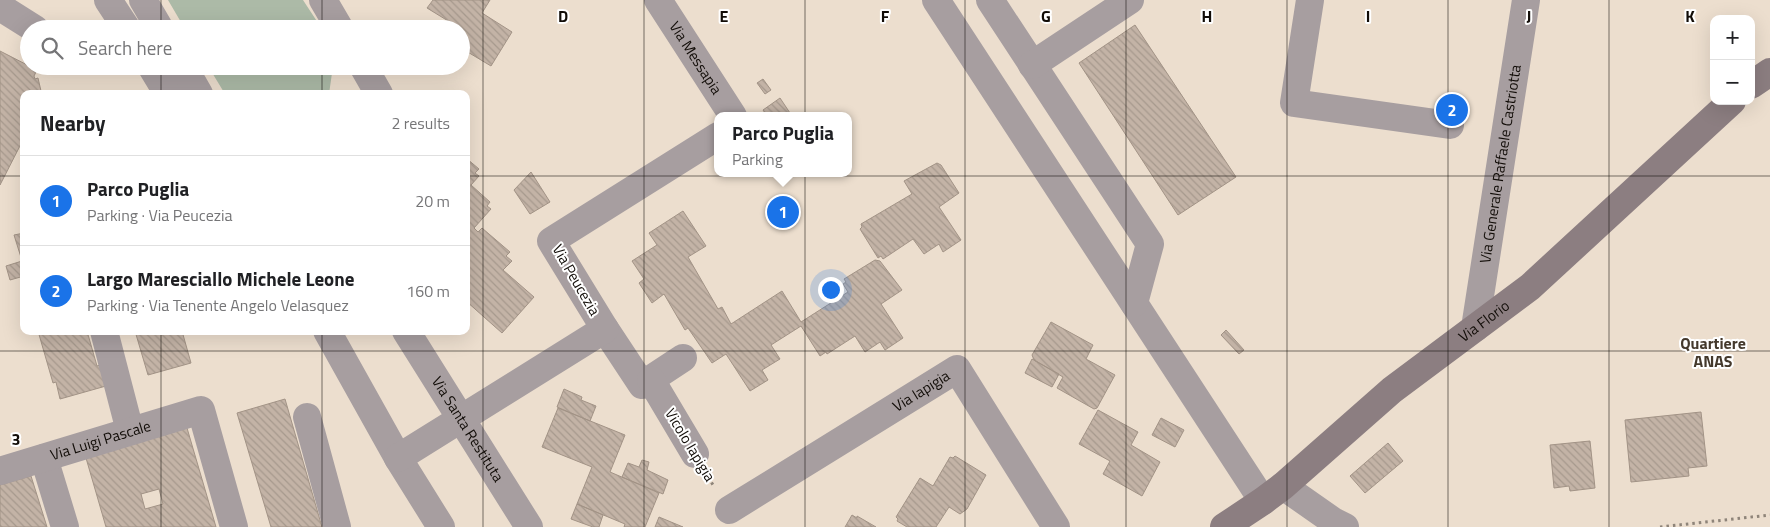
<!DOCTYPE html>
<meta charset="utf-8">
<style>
body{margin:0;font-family:"Titillium Web",sans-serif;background:#f6f6f6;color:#202124}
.controls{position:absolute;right:15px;top:15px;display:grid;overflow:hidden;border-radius:10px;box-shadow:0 5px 20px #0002}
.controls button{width:45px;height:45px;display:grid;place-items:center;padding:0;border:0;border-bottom:1px solid #e0e0e0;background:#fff;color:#202124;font:25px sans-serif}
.you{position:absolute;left:830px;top:289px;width:18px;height:18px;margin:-12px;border:4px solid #fff;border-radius:50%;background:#1a73e8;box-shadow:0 0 0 8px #1a73e833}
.badge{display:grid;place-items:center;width:32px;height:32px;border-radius:50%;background:#1a73e8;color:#fff;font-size:16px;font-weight:700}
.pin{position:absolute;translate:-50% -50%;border:2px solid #fff;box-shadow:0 1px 5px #0006}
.popup{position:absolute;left:714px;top:112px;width:138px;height:65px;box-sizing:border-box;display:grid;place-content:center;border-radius:10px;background:#fff;filter:drop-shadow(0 1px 4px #0005);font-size:16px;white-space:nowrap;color:#757577}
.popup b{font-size:19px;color:#202124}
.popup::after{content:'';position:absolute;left:50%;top:100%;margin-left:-10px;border:10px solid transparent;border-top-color:#fff}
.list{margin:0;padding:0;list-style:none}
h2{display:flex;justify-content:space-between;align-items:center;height:65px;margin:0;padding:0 20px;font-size:21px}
h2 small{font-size:16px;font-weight:400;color:#757577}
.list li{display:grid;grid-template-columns:32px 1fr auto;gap:15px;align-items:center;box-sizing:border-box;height:90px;padding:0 20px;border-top:1px solid #e0e0e0}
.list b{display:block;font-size:19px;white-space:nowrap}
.list p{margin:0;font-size:16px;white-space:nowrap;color:#757577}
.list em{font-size:16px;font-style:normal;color:#757577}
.icon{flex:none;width:28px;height:28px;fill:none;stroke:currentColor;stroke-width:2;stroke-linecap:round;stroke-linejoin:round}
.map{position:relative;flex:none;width:1770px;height:527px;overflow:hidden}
.search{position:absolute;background:#fff;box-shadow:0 5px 20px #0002;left:20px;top:20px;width:450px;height:55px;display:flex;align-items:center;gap:12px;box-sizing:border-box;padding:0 18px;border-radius:28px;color:#757577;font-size:19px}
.panel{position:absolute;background:#fff;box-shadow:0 5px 20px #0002;left:20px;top:90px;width:450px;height:245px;border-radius:10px}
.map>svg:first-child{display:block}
.green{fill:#acbaa7}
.building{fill:url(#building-back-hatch);stroke:#a29386;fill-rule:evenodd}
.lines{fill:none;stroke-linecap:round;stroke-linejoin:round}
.path{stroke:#8e8479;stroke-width:3;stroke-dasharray:2.5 4;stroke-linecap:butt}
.street{stroke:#a79ea0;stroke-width:28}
.secondary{stroke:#8c7e81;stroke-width:28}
.grid{fill:none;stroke:#110c07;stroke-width:1;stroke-opacity:0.55}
.labels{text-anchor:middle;stroke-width:4;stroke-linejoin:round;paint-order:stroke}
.street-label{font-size:15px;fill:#110c07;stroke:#fff}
.neighbourhood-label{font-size:16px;font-weight:bold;fill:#44392c;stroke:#fff}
.grid-label{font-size:16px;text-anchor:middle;font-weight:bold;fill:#110c07;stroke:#fff;stroke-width:4;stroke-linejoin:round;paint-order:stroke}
</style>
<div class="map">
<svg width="1770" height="527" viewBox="0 0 1770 527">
<defs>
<pattern id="building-back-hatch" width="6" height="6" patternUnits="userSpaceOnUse" patternTransform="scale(1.25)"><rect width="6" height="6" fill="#c3b3a6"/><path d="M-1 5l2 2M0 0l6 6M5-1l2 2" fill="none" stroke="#a6998d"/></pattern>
</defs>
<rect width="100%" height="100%" fill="#ecdece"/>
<path class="green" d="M168 0H303L322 29H185Z
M208 66H333L329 94H225Z"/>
<path class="building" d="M433 0H490L482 13 512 32 491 66 461 48V29H457L458 27 427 8Z
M1135 25 1236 177 1178 215 1079 63Z
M0 51 37 70 34 76 35 79 38 78 41 91 37 92 38 94H24V138L0 185Z
M763 79 771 90 765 94 757 83Z
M780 98 792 116H767L763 110Z
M466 158 479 169 475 173 479 176 471 185 490 202 487 206 491 209 474 228 478 232 482 228 510 252 506 256 512 261 503 270 534 297 502 333 466 301V293L469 290 466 287Z
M937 163 941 165 959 193 939 207 961 240 943 252 939 244 924 254 913 239 883 259 881 256 878 258 860 229 862 227 861 224 912 194 904 181Z
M531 172 550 202 530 214 514 190Z
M683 211 706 246 688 257 718 309 722 307 731 324 782 291 801 322 848 292 843 284 846 282 844 279 875 260 880 261 902 290 881 304 903 338 885 350 880 342 865 352 855 336 827 354 826 352 820 356 801 326 771 345 780 359 762 370 768 380 750 391 726 354 712 363 688 328 685 330 664 294 652 303 639 283 644 279 632 261 657 245 649 233Z
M24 233V267L14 235Z
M22 261 24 276 10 280 6 266Z
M1051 322 1093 345 1086 359 1115 375 1097 408 1094 409 1057 388 1063 377 1034 360 1032 355Z
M1226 330 1244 350 1239 354 1221 335Z
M38 331H87L97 366 100 365 106 386 60 399 56 382 53 383Z
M135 331H182L191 363 148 375Z
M1032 359 1059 374 1052 387 1025 373Z
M564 389 582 397 581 400 596 406 590 421 557 407Z
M285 399 322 527H271L237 413Z
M558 408 625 435 610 472 659 493 645 527H624L625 524 577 504 592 467 542 447Z
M1098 410 1138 432 1131 445 1160 462 1142 496 1103 474 1110 461 1079 444Z
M1701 412 1707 466 1688 468 1689 476 1631 482 1625 420Z
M1161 418 1184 430 1175 447 1152 435Z
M187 428 216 527H106L86 458ZM159 489 163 504 145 509 141 494Z
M1590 441 1595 488 1570 491 1569 486 1554 488 1550 445Z
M1388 443 1403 461 1365 493 1350 476Z
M955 456 986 475 967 509 960 514 949 507 936 527H907L897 521 898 519 896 517 920 478 933 486 950 457 953 458Z
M642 460 649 462 647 470 668 480 663 494 622 477 628 463 639 467Z
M31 476 47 527H0V485Z
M577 504 603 515 599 527H593L571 519Z
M852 515 857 518V516L876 527H845Z
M659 517 683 527H655Z"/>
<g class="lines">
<path class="path" d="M708 477 715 488
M1660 527 1770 515"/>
<g class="street">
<path d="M108 0 127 29"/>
<path d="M143 0 160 29"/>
<path d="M323 0 340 29"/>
<path id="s1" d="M658 0 733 116"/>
<path d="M936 0 1263 501"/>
<path d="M990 0 1150 244 1134 303"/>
<path d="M1310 0 1294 103 1450 125"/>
<path d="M0 7 35 29"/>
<path d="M1032 65 1130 0"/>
<path d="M151 66 168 94"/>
<path d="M183 66 199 94"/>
<path d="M363 66 379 94"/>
<path id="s2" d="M1475 328 1526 0"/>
<path d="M605 329 642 385 683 358"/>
<path d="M104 331 130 431"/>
<path d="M327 331 398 458 441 527"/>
<path id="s3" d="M406 331 529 527"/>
<path d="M651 380 695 454"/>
<path d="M307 417 337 527"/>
<path d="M44 458 65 527"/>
<path d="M398 458 605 329 551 241 718 136"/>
<path id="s4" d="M0 471 201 410 234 527"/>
<path d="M1283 486 1333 521 1345 527"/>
<path id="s5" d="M729 510 957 369 1056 527"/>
</g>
<g class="secondary">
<path d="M1751 85 1770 72"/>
<path id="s6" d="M1224 527 1263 501 1283 486 1392 390 1530 287 1732 101"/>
</g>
</g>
<path class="grid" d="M161 0V29M322 0V29M483 0V527M644 0V527M805 0V527M965 0V527M1126 0V527M1287 0V527M1448 0V527M1609 0V527M161 66V94M322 66V94M0 176H24M466 176H1770M161 331V527M322 331V527M0 351H1770"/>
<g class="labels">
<g class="street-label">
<text dy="5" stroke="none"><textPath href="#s1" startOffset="69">Via Messapia</textPath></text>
<text dy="5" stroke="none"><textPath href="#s2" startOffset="166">Via Generale Raffaele Castriotta</textPath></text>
<text transform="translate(576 280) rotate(60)" y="5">Via Peucezia</text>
<text dy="5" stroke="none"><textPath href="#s6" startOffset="332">Via Florio</textPath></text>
<text dy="5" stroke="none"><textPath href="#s5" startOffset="226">Via Iapigia</textPath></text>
<text dy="5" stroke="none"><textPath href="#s3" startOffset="116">Via Santa Restituta</textPath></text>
<text dy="5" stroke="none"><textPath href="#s4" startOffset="105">Via Luigi Pascale</textPath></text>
<text transform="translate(690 445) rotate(59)" y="5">Vicolo Iapigia</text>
</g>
<g class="neighbourhood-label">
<text x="1713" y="349">Quartiere<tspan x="1713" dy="18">ANAS</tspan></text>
</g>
</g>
<g class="grid-label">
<text x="563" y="22">D</text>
<text x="724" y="22">E</text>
<text x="885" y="22">F</text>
<text x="1046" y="22">G</text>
<text x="1207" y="22">H</text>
<text x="1368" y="22">I</text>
<text x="1529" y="22">J</text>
<text x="1690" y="22">K</text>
<text x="16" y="445">3</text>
</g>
</svg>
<div class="controls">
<button>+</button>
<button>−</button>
</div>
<div class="you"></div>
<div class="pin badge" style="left:783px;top:212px">1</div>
<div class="popup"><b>Parco Puglia</b>Parking</div>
<div class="pin badge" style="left:1452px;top:110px">2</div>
<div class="search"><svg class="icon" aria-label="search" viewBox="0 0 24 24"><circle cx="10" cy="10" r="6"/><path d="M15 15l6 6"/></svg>Search here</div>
<section class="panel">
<h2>Nearby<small>2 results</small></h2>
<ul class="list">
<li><span class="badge">1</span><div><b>Parco Puglia</b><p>Parking · Via Peucezia</p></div><em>20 m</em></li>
<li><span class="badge">2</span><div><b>Largo Maresciallo Michele Leone</b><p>Parking · Via Tenente Angelo Velasquez</p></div><em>160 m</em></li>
</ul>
</section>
</div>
